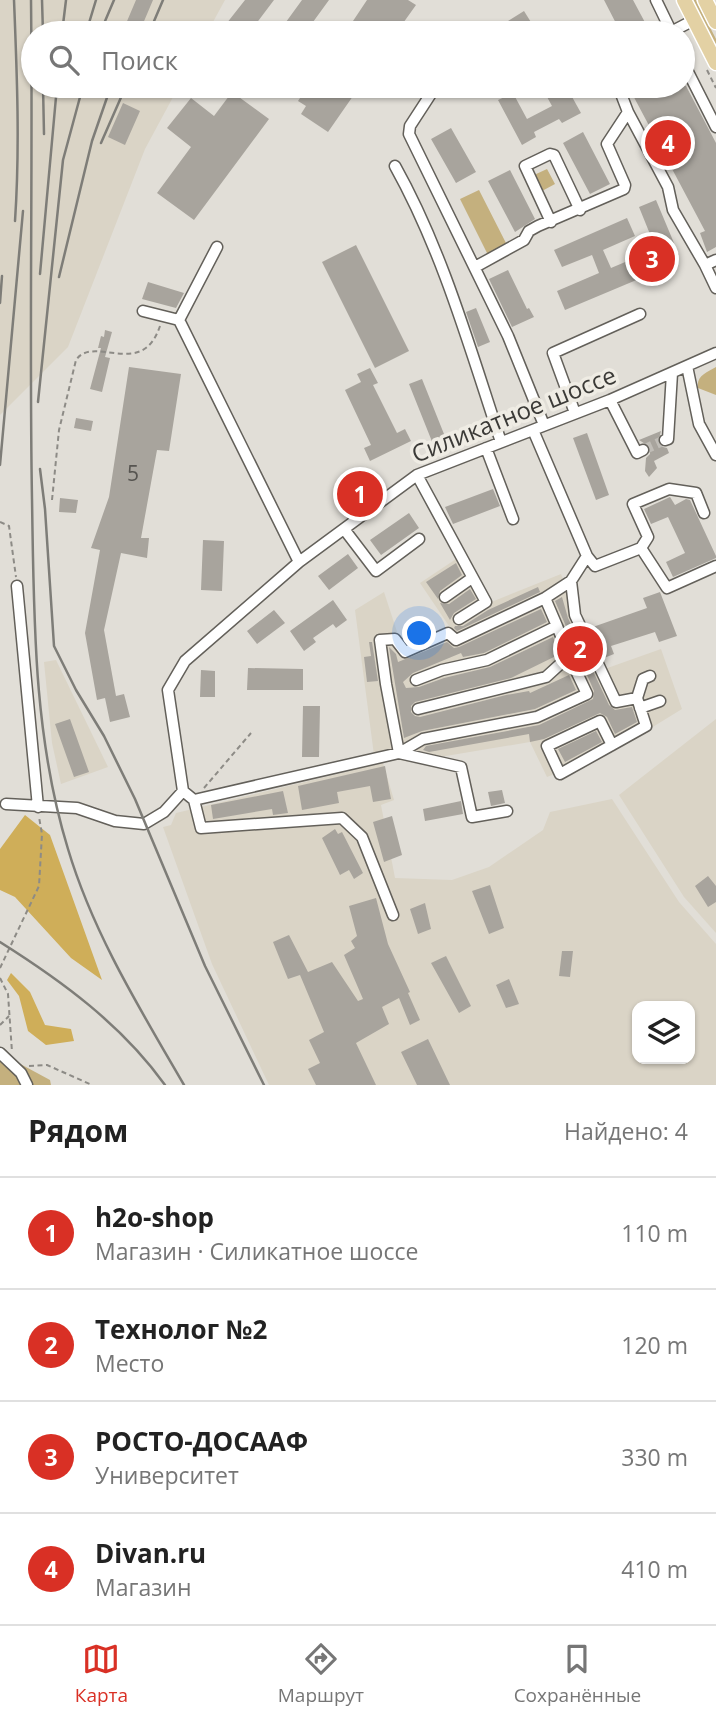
<!DOCTYPE html>
<html lang="ru">
<meta charset="utf-8">
<style>
body{margin:0;font-family:"Open Sans",sans-serif;background:#f6f6f6;color:#222}
.controls{position:absolute;right:21px;bottom:21px;display:grid;overflow:hidden;border-radius:14px;box-shadow:0 2px 5px #0004}
.controls button{width:63px;height:63px;display:grid;place-items:center;padding:0;border:0;border-bottom:2px solid #e0e0e0;background:#fff;color:#222;font:35px sans-serif}
.you{position:absolute;left:420px;top:634px;width:24px;height:24px;margin:-18px;border:5px solid #fff;border-radius:50%;background:#1a73e8;box-shadow:0 0 0 10px #1a73e833}
.badge{display:grid;place-items:center;width:46px;height:46px;border-radius:50%;background:#d93025;color:#fff;font-size:23px;font-weight:700}
.pin{position:absolute;translate:-50% -50%;border:4px solid #fff;box-shadow:0 2px 7px #0006}
.list{margin:0;padding:0;list-style:none}
h2{display:flex;justify-content:space-between;align-items:center;height:91px;margin:0;padding:0 28px;font-size:30px}
h2 small{font-size:23px;font-weight:400;color:#767676}
.list li{display:grid;grid-template-columns:46px 1fr auto;gap:21px;align-items:center;box-sizing:border-box;height:112px;padding:0 28px;border-top:2px solid #e0e0e0}
.list b{display:block;font-size:26px;white-space:nowrap}
.list p{margin:0;font-size:23px;white-space:nowrap;color:#767676}
.list em{font-size:23px;font-style:normal;color:#767676}
.icon{flex:none;width:38px;height:38px;fill:none;stroke:currentColor;stroke-width:2;stroke-linecap:round;stroke-linejoin:round}
.map{position:relative;flex:none;width:716px;height:1085px;overflow:hidden}
.search{position:absolute;background:#fff;box-shadow:0 2px 5px #0004;left:21px;right:21px;top:21px;height:77px;display:flex;align-items:center;gap:18px;box-sizing:border-box;padding:0 24px;border-radius:38px;color:#767676;font-size:26px}
.sheet{height:539px;background:#fff}
nav{display:flex;justify-content:space-around;align-items:center;box-sizing:border-box;height:98px;border-top:2px solid #e0e0e0;background:#fff;font-size:19px;color:#767676}
nav a{display:grid;justify-items:center;gap:4px}
nav .on{color:#d93025}
.map>svg:first-child{display:block}
.built{fill:#dad4c6;fill-rule:evenodd}
.green{fill:#c4b07e}
.forest{fill:#cfae59}
.building{fill:#a8a49d}
.lines{fill:none;stroke-linecap:round;stroke-linejoin:round}
.minor-tunnel{stroke:#c0bdb7;stroke-width:10;stroke-dasharray:10 5;stroke-linecap:butt}
.minor-casing{stroke:#63605a;stroke-width:13}
.major-casing{stroke:#fff;stroke-width:17}
.path{stroke:#8d8b86;stroke-width:2;stroke-dasharray:5 3.5;stroke-linecap:butt}
.minor{stroke:#fff;stroke-width:10}
.major{stroke:#e3d1a4;stroke-width:14}
.rail{stroke:#7e7d78;stroke-width:2.5}
.labels{text-anchor:middle;stroke-width:7;stroke-linejoin:round;paint-order:stroke}
.number-label{font-size:21px;fill:#565450}
.street-label{font-size:24px;fill:#3b3a37;stroke:#efece4}
</style>
<div class="map">
<svg width="716" height="1085" viewBox="0 0 716 1085">
<rect width="100%" height="100%" fill="#e1ded7"/>
<path class="built" d="M0 0H225L207 33H33V86H179L145 149 68 347 0 415Z
M462 555 489 603 561 574 599 671 661 649 682 709 612 752 547 777 530 742 410 762 374 755 355 610 384 592 403 650 451 629 420 583Z
M56 660 108 767 61 784 52 743 44 662Z
M716 719V933L684 897 619 795Z
M383 763 394 800 381 805 395 878 452 880 489 867 543 830 550 812 612 799 679 902 716 944V1085H269L212 964 163 827 171 825 176 813ZM637 1006H690V1059H637Z"/>
<path class="green" d="M692 0H696L716 39V48Z
M547 169 555 184 542 191 534 175Z
M479 190 507 245 488 255 460 199Z
M716 367V395L698 388C696 376 707 372 716 367Z
M0 1053 50 1080 51 1085H0Z"/>
<path class="forest" d="M25 815 50 835 102 980 71 958 15 897 0 890V849Z
M11 973 30 992 45 1025 71 1029 74 1041 46 1045 28 1031 19 996 7 980Z"/>
<path class="building" d="M136 0H153L139 33H122Z
M245 0H274L249 33H219Z
M302 0H329L305 33H278Z
M367 0H408L416 5 396 33H345Z
M604 0H633L648 28 638 33H621Z
M524 11 534 27 524 33H489Z
M308 86H360L328 132 301 114 306 106 298 101Z
M541 86H566L581 113 562 123 559 119 534 132 536 137 522 145 498 100 513 93 527 119 552 106Z
M628 86H667L669 88 674 86H686L716 143V247L707 252 700 233 705 231Z
M232 92 269 119 194 220 157 193 191 147 167 128 191 98 214 116Z
M123 103 140 111 125 145 108 137Z
M451 128 476 172 456 183 431 139Z
M583 132 610 184 590 194 563 143Z
M510 170 535 219 515 232 488 181Z
M656 200 679 255 662 262 665 268 565 310 557 291 599 273 592 255 562 267 554 250 627 218 635 236 603 250 611 268 656 249 639 207Z
M356 245 409 351 375 368 322 262Z
M508 270 527 309 529 308 534 317 512 327 489 279Z
M148 282 184 293 176 308 142 299Z
M476 308 490 342 478 347 466 312Z
M105 330 112 332 105 357 110 358 102 392 90 389 101 348H98L101 336 104 337Z
M129 367 181 374 169 451 157 450 141 538H149L147 558 121 553 104 630 116 696 124 694 130 717 110 722 105 698 97 700 85 633 100 550 91 548 109 497Z
M370 368 378 383 373 385 397 433 405 429 411 441 370 461 364 448 371 445 345 390 361 382 357 374Z
M422 379 448 444 435 449 409 384Z
M76 418 93 421 91 431 74 428Z
M661 431 658 443 663 447 667 448 669 453 654 461 657 468 649 477 645 471 646 458 650 454V447L639 440Z
M587 433 609 495 596 500 573 438Z
M362 471 375 487 352 506 339 490Z
M493 489 500 506 453 524 445 507Z
M670 497 675 505 686 499 690 500 716 556V558L673 577 666 562 685 553 668 517 651 524 644 509Z
M60 498 78 500 76 513 59 512Z
M409 513 419 528 381 555 370 540Z
M203 540 224 541 222 591 201 590Z
M348 554 358 568 329 590 318 576Z
M456 563 462 575 440 591 438 599 426 582Z
M538 587 540 592 457 631 454 628 455 626H463L488 610Z
M470 589 476 599 454 613 450 620 440 603 449 604Z
M660 592 677 636 659 642 655 632 611 646 614 654 604 658 590 628 647 608 643 598Z
M562 597 568 618 609 705 615 710 632 707 637 722 615 734 607 717 600 713 544 739 530 742 529 734 429 752 423 750 426 746 539 725 593 699 594 691 555 601Z
M333 600 347 620 336 628 333 624 313 638 316 642 304 651 290 631Z
M541 609 547 622 484 653 463 657 461 653 413 673 403 682 406 688 419 687 444 678 490 667 553 637 560 654 511 678 415 702 411 706V712L415 716 420 717 506 695 529 691 530 693 569 675 576 690 535 709 422 731 404 738 389 647 396 654 398 662 447 642 454 648 459 647Z
M274 610 285 623 257 644 247 631Z
M369 642H372L378 681 367 682 364 657 371 656Z
M248 668 303 669V690H247Z
M201 670 215 671V697H200Z
M303 706H320L319 757H302Z
M70 719 89 772 74 777 55 724Z
M596 731 602 742 565 762 558 749Z
M385 766 391 799 373 802 370 786 337 792 339 803 302 810 298 786Z
M502 790 505 803 491 806 488 792Z
M283 791 288 813 273 815 272 809 213 819 211 805Z
M461 801 463 814 425 821 423 809Z
M392 816 402 855 384 862 373 822Z
M335 829 338 834 342 832 363 873 354 879 349 870 340 875 322 838Z
M708 876 716 886V902L708 907 695 886Z
M490 885 504 928 489 934 472 891Z
M376 898 388 944 410 992 408 993 420 1020 410 1025 399 998 382 1007 389 1024 356 1043 376 1085H316L308 1069 320 1063 309 1040 324 1032 300 975 288 979 273 942 289 935 308 972 332 962 358 1001 363 999 344 955 355 948 351 941 357 936 349 906Z
M425 903 431 929 418 934 410 909Z
M562 951H573L570 977 559 976Z
M446 956 471 1006 459 1013 431 963Z
M509 979 519 1004 506 1008 496 985Z
M428 1039 450 1085H417L401 1052Z"/>
<g class="lines">
<path class="minor-tunnel" d="M643 450 665 440"/>
<defs>
<path id="minor" d="M656 0 672 33
M669 33 694 20
M683 62 716 127
M436 86 410 126 409 134 508 336 544 425
M628 112 668 187 673 210 705 265
M395 166C443 252 470 349 501 442
M551 222 525 166 550 154 554 155 580 210
M217 247 179 320 299 562
M716 260 705 265 716 288
M475 267 524 240 529 231 538 226 624 189 625 185 607 144 628 112 618 86
M143 311 179 320
M687 366 699 424 716 455
M610 400 637 453 643 450
M575 413 553 353 640 314
M533 430 587 556 595 566 641 548 667 588 716 566
M665 440 668 439 672 373
M486 448 513 519
M417 475 486 602 459 619
M344 529 376 571 419 539
M641 548 648 537 633 504 669 489 696 493 704 513
M571 581 575 615 616 702 637 698 643 679 650 676
M17 586 38 807
M445 597 472 578
M569 656 587 694 537 717 423 739 399 753 386 684 380 640 395 639 405 652 448 633 456 640 545 598 571 581 587 556
M416 680 442 670 487 660 557 626 545 598
M640 708 660 701
M418 709 546 677 569 656 557 626
M612 745 560 774 547 746 600 721 612 745 646 726 637 698
M183 791 168 690 185 661 299 562 417 475 610 400 716 353
M183 791 194 800 399 753 461 767 472 817 507 811
M194 800 201 828 342 818 362 837 393 915
M6 804 77 808 115 821 144 824 164 812 183 791
M0 1053 21 1073 27 1085"/>
<path id="major" d="M684 0 716 63
M705 0 716 22"/>
</defs>
<use href="#minor" class="minor-casing"/>
<use href="#major" class="major-casing"/>
<path class="path" d="M707 70 716 88
M52 500 59 430 76 360C94 334 142 380 160 326
M0 522 9 526 16 577
M204 788 251 733
M0 968 39 886 42 834 39 817
M0 978 8 994 12 1052
M0 1025 9 1016
M29 1066 47 1065 92 1085"/>
<use href="#minor" class="minor"/>
<use href="#major" class="major"/>
<path class="rail" d="M14 0C17 74 20 147 15 221
M31 0C33 166 29 333 32 499 34 617 33 735 68 849 93 933 140 1009 184 1085
M42 0 43 33
M62 33 66 0
M86 33 96 0
M100 33 114 0
M149 33 163 0
M43 86 44 134
M101 143 126 86
M40 274 57 86
M59 277 92 141 111 86
M0 303 2 276
M38 402 63 160 83 86
M0 465 23 211
M40 469 45 509 54 646 76 690 104 736 135 799 205 966 264 1085
M0 942C62 981 122 1025 165 1085"/>
</g>
<g class="labels">
<g class="number-label">
<text x="133" y="481">5</text>
</g>
<g class="street-label">
<text transform="translate(514 415) rotate(-22)" y="8">Силикатное шоссе</text>
</g>
</g>
</svg>
<div class="controls">
<button><svg class="icon" aria-label="layers" viewBox="0 0 24 24"><path d="M12 4l9 5-9 5-9-5zM3 14l9 5 9-5"/></svg></button>
</div>
<div class="you"></div>
<div class="pin badge" style="left:360px;top:494px">1</div>
<div class="pin badge" style="left:580px;top:649px">2</div>
<div class="pin badge" style="left:652px;top:259px">3</div>
<div class="pin badge" style="left:668px;top:143px">4</div>
<div class="search"><svg class="icon" aria-label="search" viewBox="0 0 24 24"><circle cx="10" cy="10" r="6"/><path d="M15 15l6 6"/></svg>Поиск</div>
</div>
<section class="sheet">
<h2>Рядом<small>Найдено: 4</small></h2>
<ul class="list">
<li><span class="badge">1</span><div><b>h2o-shop</b><p>Магазин · Силикатное шоссе</p></div><em>110 m</em></li>
<li><span class="badge">2</span><div><b>Технолог №2</b><p>Место</p></div><em>120 m</em></li>
<li><span class="badge">3</span><div><b>РОСТО-ДОСААФ</b><p>Университет</p></div><em>330 m</em></li>
<li><span class="badge">4</span><div><b>Divan.ru</b><p>Магазин</p></div><em>410 m</em></li>
</ul>
</section>
<nav>
<a class="on"><svg class="icon" aria-label="map" viewBox="0 0 24 24"><path d="M3 6l6-2 6 2 6-2v14l-6 2-6-2-6 2zM9 4v14M15 6v14"/></svg>Карта</a>
<a><svg class="icon" aria-label="directions" viewBox="0 0 24 24"><path d="M12 3l9 9-9 9-9-9zM9 14v-3h6M13 9l2 2-2 2"/></svg>Маршрут</a>
<a><svg class="icon" aria-label="saved" viewBox="0 0 24 24"><path d="M7 4h10v16l-5-4-5 4z"/></svg>Сохранённые</a>
</nav>
